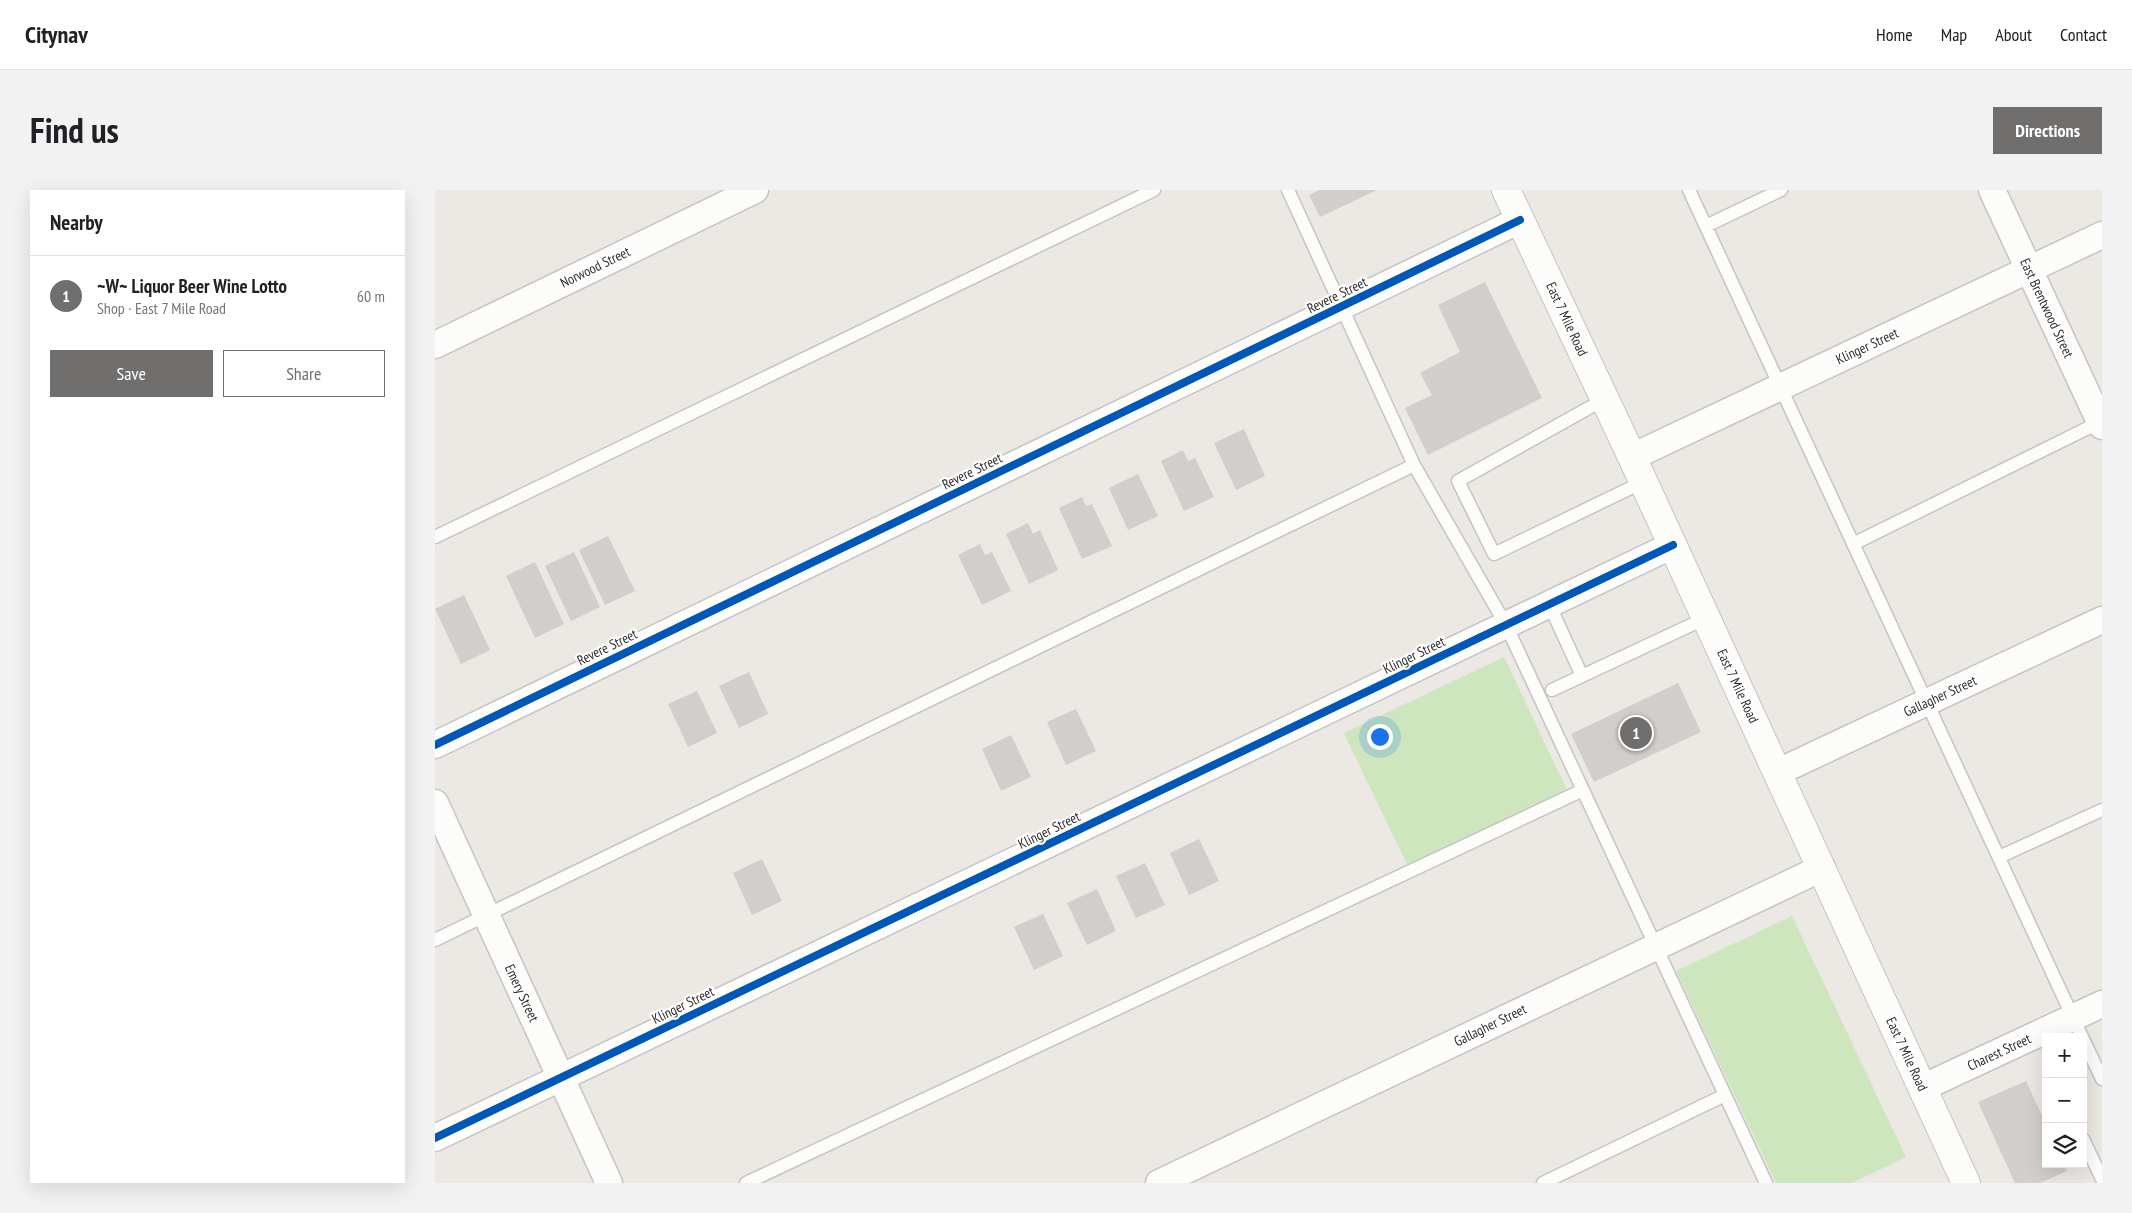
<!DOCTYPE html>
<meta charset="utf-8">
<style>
body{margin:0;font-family:"PT Sans Narrow",sans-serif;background:#f2f2f2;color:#202124}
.controls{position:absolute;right:15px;bottom:15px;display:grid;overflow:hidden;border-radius:0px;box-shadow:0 5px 20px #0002}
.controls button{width:45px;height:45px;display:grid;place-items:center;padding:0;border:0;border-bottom:1px solid #e0e0e0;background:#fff;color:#202124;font:25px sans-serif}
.you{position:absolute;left:944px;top:546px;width:18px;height:18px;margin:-12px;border:4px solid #fff;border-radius:50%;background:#1a73e8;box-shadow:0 0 0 8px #1a73e833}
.badge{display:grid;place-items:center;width:32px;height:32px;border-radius:50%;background:#706f6e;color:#fff;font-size:16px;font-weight:700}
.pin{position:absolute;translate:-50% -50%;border:2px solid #fff;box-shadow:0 1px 5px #0006}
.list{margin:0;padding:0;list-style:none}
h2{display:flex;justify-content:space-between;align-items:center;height:65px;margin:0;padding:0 20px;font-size:21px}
h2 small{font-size:16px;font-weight:400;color:#757577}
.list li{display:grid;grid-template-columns:32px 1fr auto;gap:15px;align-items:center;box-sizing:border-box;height:80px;padding:0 20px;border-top:1px solid #e0e0e0}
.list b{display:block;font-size:19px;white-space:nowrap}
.list p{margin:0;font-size:16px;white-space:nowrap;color:#757577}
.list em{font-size:16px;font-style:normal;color:#757577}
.actions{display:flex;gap:10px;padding:15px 20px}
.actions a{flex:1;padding:11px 0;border:1px solid #706f6e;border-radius:0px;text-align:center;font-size:18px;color:#706f6e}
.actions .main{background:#706f6e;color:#fff}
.icon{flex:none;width:28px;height:28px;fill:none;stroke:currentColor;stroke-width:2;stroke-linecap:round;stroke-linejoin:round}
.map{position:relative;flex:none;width:1667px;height:993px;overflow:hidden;border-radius:0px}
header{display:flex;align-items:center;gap:30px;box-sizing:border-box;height:70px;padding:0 25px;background:#fff;border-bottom:1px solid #e0e0e0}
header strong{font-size:24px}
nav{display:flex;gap:28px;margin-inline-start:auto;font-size:18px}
.intro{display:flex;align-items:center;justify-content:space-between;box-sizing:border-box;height:120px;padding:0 30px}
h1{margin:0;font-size:35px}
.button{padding:12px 22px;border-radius:0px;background:#706f6e;color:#fff;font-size:18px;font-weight:700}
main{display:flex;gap:30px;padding:0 30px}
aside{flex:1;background:#fff;border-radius:0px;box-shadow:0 5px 20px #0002}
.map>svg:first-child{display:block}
.green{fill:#cee6be}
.building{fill:#d1cecb}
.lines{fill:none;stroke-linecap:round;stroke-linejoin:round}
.service-casing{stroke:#c5c4c5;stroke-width:15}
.minor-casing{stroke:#c5c4c5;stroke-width:29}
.tertiary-casing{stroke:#c5c4c5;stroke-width:30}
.service{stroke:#fcfcfb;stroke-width:12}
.minor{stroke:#fcfcfb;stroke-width:26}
.tertiary{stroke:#fcfcfb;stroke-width:28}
.cycleway-casing{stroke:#fff;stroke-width:11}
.cycleway{stroke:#0057b8;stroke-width:8}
.labels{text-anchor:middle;stroke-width:4.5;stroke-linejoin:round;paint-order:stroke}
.street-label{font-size:14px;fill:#2e2e2e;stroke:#fff}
</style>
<header>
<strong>Citynav</strong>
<nav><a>Home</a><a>Map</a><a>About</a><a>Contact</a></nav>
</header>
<div class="intro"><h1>Find us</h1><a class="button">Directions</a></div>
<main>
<aside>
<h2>Nearby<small></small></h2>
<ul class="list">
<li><span class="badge">1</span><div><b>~W~ Liquor Beer Wine Lotto</b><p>Shop · East 7 Mile Road</p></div><em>60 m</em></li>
</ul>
<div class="actions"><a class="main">Save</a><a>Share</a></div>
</aside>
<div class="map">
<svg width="1667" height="993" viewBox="0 0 1667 993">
<rect width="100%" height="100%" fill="#ece8e4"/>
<path class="green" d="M1069 467 1135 606 975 681 909 543Z
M1357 726 1471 967 1417 993H1341L1241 781Z"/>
<path class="building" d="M884 0H942L885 27 874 5Z
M1050 92 1107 208 993 265 970 218 997 205 985 183 1025 162 1003 115Z
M809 239 830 286 801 300 779 253Z
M748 260 753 271 760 268 779 307 749 321 726 271Z
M703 284 723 326 693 340 674 298Z
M647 307 651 316 657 314 677 356 647 369 624 318Z
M593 333 598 344 605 340 623 380 594 394 571 344Z
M173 346 200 401 170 415 144 360Z
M545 354 550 365 557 362 576 401 547 415 523 365Z
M139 362 165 417 136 431 110 376Z
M100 372 129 434 100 448 71 386Z
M29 405 55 460 26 474 0 419Z
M314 482 333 524 304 538 284 496Z
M1243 493 1266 542 1159 592 1136 544Z
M262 501 282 543 253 557 233 514Z
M641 519 661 561 631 575 612 532Z
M576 545 596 587 566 601 547 559Z
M764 649 784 691 754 705 735 663Z
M327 669 347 711 317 725 298 683Z
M710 673 730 715 701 728 681 686Z
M662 699 681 741 652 755 632 713Z
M608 724 628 766 599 780 579 737Z
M1591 891 1611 934V974H1629L1632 981 1605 993H1580L1543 912Z"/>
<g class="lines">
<defs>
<path id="service" d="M853 0 979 275 1071 435 1331 993
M1254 0 1647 847
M1271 36 1346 0
M1170 209 1023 291 1059 364 1208 292
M0 347 719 0
M1418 354 1665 232
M1114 414 1147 486
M1117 500 1271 428
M1564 667 1667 620
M0 750 979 275
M1648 849 1667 889
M1648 949 1667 989
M311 993 1148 600
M1108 993 1290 905"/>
<path id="minor" d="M1557 0 1667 236
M0 155 320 0
M1197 267 1667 45
M0 555 1085 30
M1343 582 1667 430
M0 613 174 993
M1487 898 1667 814
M0 948 1238 355
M724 993 1387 678"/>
<path id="tertiary" d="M1071 0 1197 267 1531 993"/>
</defs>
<use href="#service" class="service-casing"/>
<use href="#minor" class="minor-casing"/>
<use href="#tertiary" class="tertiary-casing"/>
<use href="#service" class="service"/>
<use href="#minor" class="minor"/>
<use href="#tertiary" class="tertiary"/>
<defs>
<path id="cycleway" d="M0 555 1085 30
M0 948 1238 355"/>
</defs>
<use href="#cycleway" class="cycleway-casing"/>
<use href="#cycleway" class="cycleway"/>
</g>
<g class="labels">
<g class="street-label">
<text transform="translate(160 77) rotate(-26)" y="5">Norwood Street</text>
<text transform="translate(902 105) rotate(-26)" y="5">Revere Street</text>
<text transform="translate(1612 118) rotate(65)" y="5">East Brentwood Street</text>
<text transform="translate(1132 129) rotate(65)" y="5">East 7 Mile Road</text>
<text transform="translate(1432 156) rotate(-25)" y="5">Klinger Street</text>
<text transform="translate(537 281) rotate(-26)" y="5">Revere Street</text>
<text transform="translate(172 457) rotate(-26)" y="5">Revere Street</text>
<text transform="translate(979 465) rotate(-26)" y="5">Klinger Street</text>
<text transform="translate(1303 496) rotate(65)" y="5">East 7 Mile Road</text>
<text transform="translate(1505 506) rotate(-25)" y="5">Gallagher Street</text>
<text transform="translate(614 640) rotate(-26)" y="5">Klinger Street</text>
<text transform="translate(87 803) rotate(65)" y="5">Emery Street</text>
<text transform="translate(248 815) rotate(-26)" y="5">Klinger Street</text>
<text transform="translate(1055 835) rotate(-26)" y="5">Gallagher Street</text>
<text transform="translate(1564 862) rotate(-25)" y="5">Charest Street</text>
<text transform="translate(1472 864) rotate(65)" y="5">East 7 Mile Road</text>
</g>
</g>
</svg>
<div class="controls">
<button>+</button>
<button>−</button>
<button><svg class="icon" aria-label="layers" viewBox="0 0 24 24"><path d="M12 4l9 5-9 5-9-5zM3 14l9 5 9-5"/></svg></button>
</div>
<div class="you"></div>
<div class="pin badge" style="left:1201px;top:543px">1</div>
</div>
</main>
